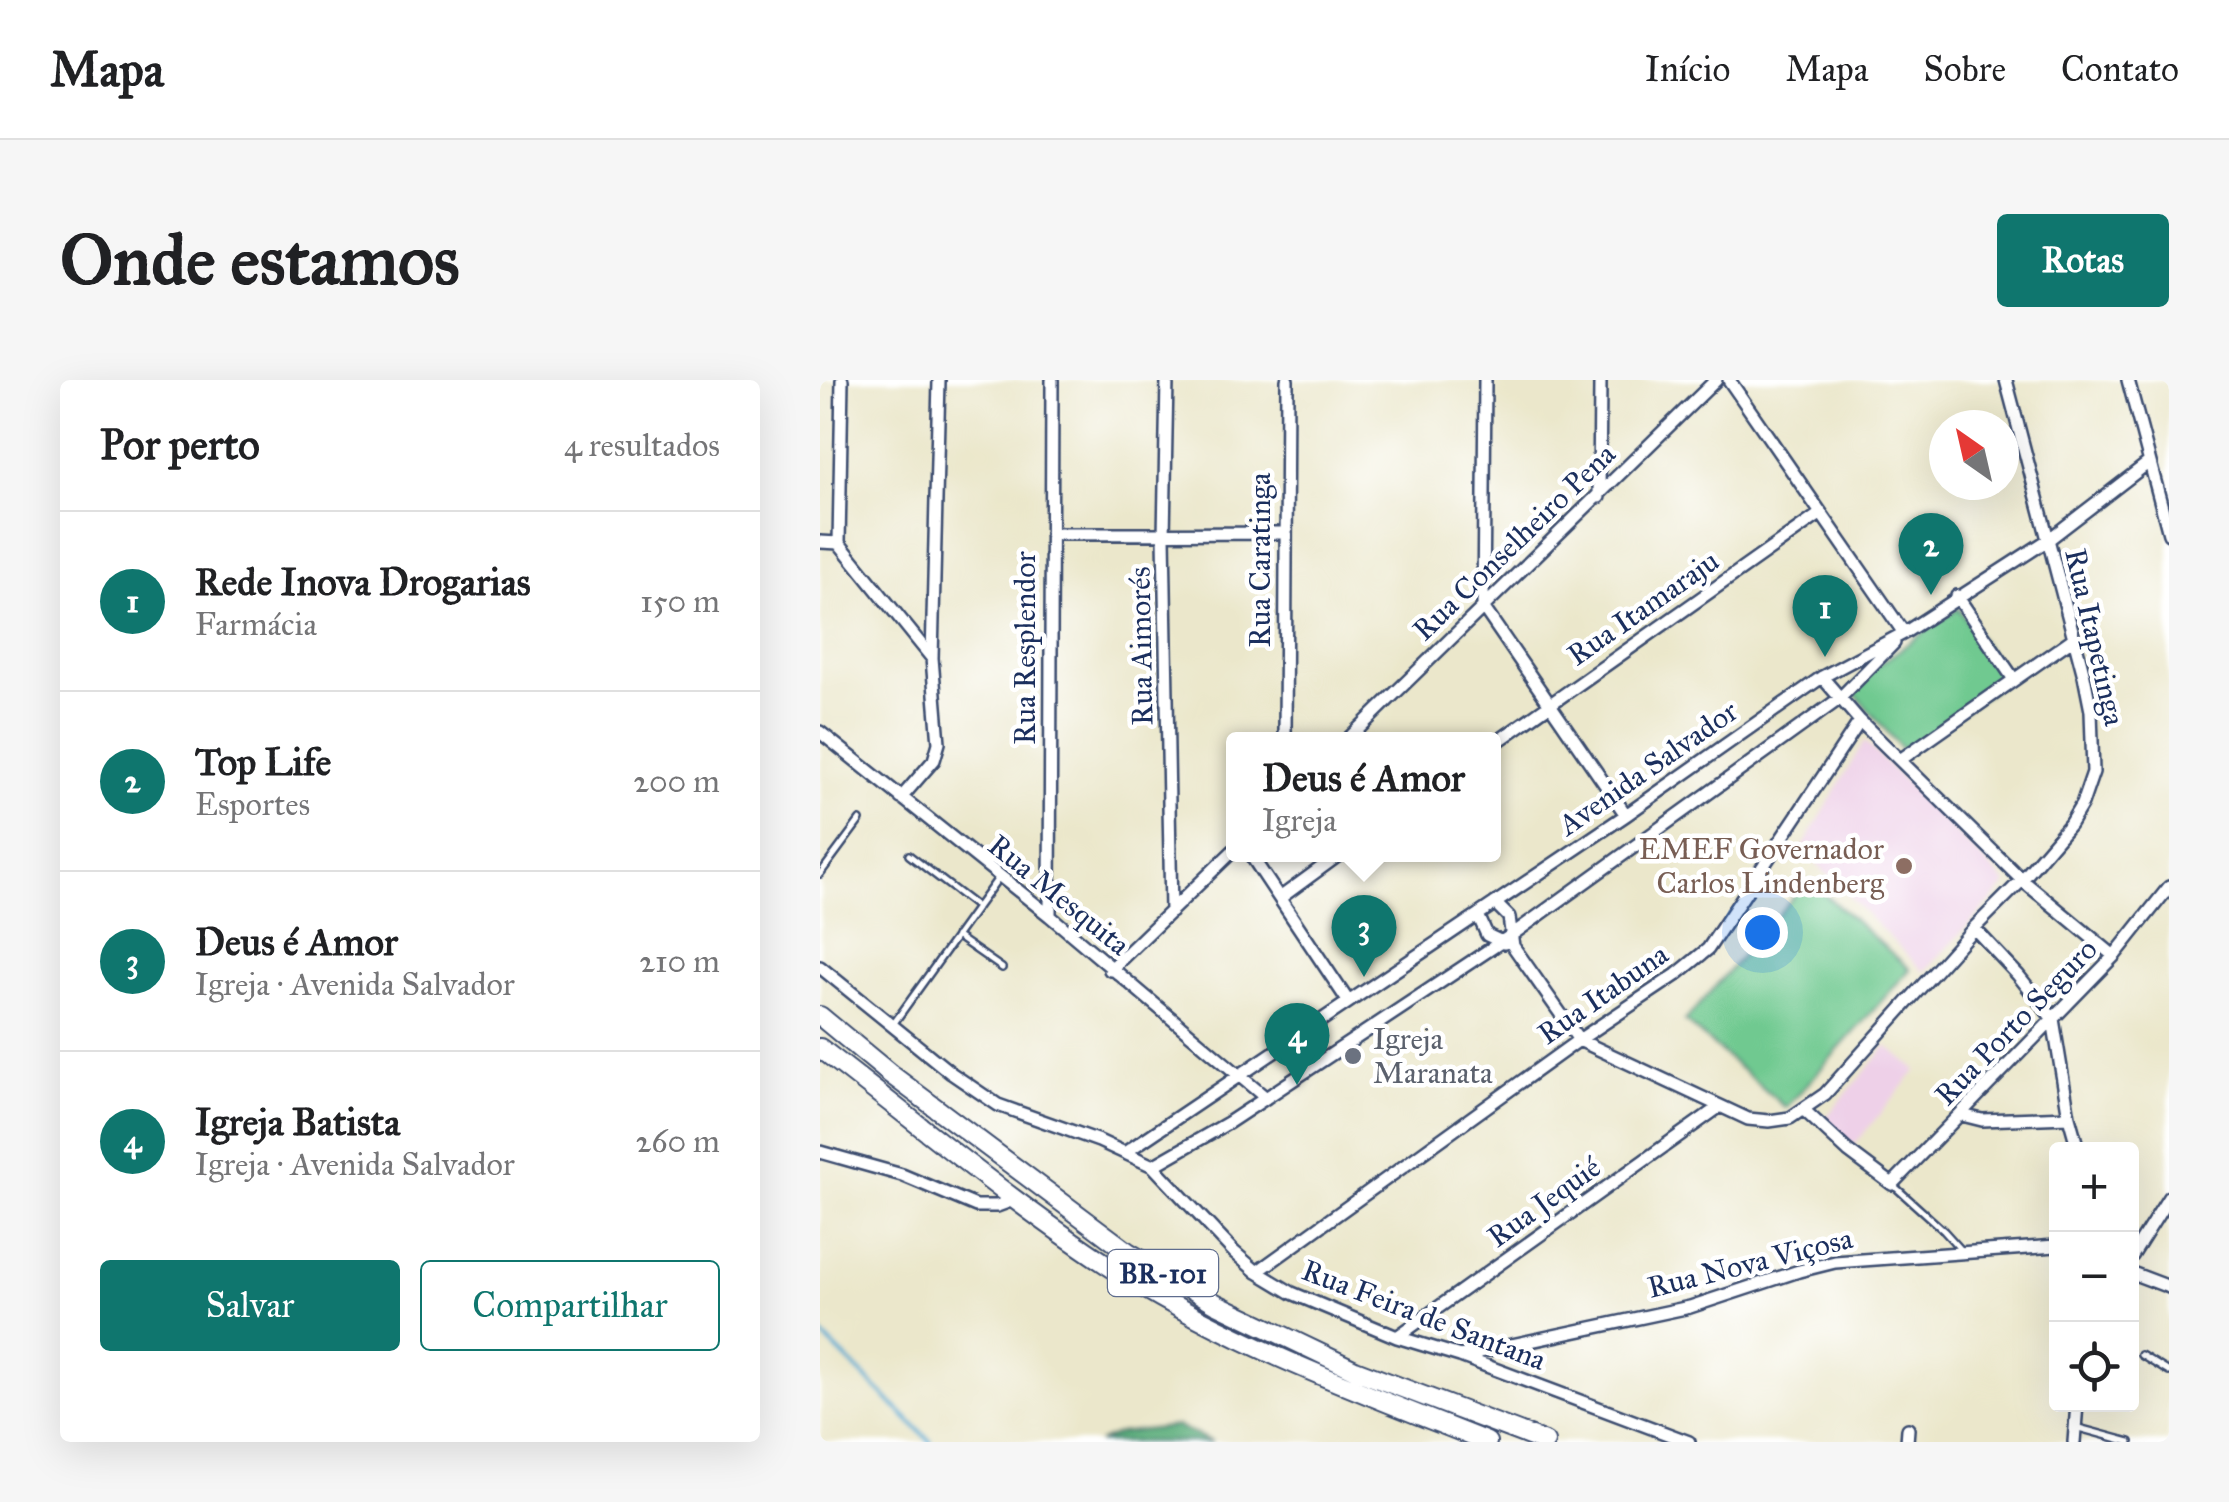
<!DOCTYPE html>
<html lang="pt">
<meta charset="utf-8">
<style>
body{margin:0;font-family:"IM FELL Great Primer",serif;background:#f6f6f6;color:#202124}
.controls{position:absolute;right:30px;bottom:30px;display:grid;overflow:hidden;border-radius:10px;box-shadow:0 10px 40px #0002}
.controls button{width:90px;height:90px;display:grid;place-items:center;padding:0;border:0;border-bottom:2px solid #e0e0e0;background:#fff;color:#202124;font:50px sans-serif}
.compass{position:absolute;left:1109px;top:30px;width:90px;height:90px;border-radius:50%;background:#fff;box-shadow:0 10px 40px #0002;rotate:326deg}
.you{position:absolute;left:942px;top:552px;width:35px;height:35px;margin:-25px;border:8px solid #fff;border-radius:50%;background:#1a73e8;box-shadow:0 0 0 15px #1a73e833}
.badge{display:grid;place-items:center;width:65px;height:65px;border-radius:50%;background:#0f766e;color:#fff;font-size:32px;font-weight:700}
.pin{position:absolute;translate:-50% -82px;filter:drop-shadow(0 2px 5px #0008)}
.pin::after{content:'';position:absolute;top:52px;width:35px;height:30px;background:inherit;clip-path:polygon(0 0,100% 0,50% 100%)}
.popup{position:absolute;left:406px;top:352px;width:275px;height:130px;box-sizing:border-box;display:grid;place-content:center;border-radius:10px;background:#fff;filter:drop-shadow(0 2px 8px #0005);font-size:32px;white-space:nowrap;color:#757577}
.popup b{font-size:38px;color:#202124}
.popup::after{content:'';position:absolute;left:50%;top:100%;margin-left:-20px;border:20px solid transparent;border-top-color:#fff}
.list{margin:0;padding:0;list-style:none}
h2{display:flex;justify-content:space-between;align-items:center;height:130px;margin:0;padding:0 40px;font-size:42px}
h2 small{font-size:32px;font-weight:400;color:#757577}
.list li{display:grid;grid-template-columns:65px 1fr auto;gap:30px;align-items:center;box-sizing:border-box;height:180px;padding:0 40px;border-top:2px solid #e0e0e0}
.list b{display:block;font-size:38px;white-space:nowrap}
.list p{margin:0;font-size:32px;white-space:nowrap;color:#757577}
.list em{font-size:32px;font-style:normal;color:#757577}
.actions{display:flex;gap:20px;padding:30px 40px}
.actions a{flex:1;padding:22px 0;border:2px solid #0f766e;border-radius:10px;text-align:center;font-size:35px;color:#0f766e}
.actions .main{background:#0f766e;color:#fff}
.icon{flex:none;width:55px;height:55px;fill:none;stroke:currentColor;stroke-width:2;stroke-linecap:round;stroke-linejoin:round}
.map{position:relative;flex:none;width:1349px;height:1062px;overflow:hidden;border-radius:10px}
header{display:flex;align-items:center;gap:60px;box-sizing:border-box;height:140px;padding:0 50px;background:#fff;border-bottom:2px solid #e0e0e0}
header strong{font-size:48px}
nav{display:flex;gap:55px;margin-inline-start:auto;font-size:35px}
.intro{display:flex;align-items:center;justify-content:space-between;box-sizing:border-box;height:240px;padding:0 60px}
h1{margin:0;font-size:70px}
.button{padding:25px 45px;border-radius:10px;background:#0f766e;color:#fff;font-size:35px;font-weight:700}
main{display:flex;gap:60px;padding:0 60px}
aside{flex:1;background:#fff;border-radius:10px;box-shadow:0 10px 40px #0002}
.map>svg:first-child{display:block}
.built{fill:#eed0e8}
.green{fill:#6fc990;stroke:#457c77;stroke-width:2.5}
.forest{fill:#5bad7a;stroke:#3b6e6c;stroke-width:2.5}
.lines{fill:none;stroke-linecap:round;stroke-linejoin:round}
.stream{stroke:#55a9d1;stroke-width:4}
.lane-casing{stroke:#3a4b6e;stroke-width:10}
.street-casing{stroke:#3a4b6e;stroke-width:16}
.primary-casing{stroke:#3a4b6e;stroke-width:22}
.lane{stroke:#fff;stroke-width:5}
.street{stroke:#fff;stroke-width:11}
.primary{stroke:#fff;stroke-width:18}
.education-dot{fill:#8d6e63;stroke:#fff;stroke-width:4}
.worship-dot{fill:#6b7280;stroke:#fff;stroke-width:4}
.labels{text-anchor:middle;stroke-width:9;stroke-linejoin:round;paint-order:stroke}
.shield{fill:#fff;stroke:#5f6d8e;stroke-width:2.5}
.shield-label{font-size:28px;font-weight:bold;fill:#1b2f5e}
.street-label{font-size:30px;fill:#1b2f5e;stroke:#fff}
.education-label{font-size:30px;fill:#785e54;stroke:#fff;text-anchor:end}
.worship-label{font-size:30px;fill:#5b616d;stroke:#fff;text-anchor:start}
</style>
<header>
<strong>Mapa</strong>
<nav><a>Início</a><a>Mapa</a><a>Sobre</a><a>Contato</a></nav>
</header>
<div class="intro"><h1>Onde estamos</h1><a class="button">Rotas</a></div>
<main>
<aside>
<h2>Por perto<small>4 resultados</small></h2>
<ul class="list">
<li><span class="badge">1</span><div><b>Rede Inova Drogarias</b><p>Farmácia</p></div><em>150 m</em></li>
<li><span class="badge">2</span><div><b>Top Life</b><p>Esportes</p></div><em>200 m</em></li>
<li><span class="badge">3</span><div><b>Deus é Amor</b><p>Igreja · Avenida Salvador</p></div><em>210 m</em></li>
<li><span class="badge">4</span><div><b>Igreja Batista</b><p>Igreja · Avenida Salvador</p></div><em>260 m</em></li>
</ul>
<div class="actions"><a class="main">Salvar</a><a>Compartilhar</a></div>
</aside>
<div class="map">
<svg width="1349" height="1062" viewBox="0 0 1349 1062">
<rect width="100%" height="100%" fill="#fff"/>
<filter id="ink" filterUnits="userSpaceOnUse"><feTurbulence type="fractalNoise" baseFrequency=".01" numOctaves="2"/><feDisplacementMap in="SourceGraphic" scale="20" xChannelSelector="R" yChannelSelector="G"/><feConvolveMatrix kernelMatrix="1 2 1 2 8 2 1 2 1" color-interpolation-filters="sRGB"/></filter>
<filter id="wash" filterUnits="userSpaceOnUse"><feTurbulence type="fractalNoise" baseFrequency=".0048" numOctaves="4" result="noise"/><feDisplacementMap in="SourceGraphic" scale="40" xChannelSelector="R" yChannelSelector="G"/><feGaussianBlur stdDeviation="2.25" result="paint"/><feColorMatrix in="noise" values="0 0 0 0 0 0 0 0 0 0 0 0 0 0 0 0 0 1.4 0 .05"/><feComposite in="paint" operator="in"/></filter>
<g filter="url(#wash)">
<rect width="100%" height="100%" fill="#ebe7cb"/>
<path class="built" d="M1044 361 1187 504 1104 592 982 469Z
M1067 666 1097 690 1032 767 1002 742Z"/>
<path class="green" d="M1138 228 1188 299 1085 373 1031 309 1040 298Z
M988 500 1090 589 966 728 865 641Z"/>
<path class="forest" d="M357 1046 392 1062H278L299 1053Z"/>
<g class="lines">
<path class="stream" d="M0 953 111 1062"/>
</g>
</g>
<g filter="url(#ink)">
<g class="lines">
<defs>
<path id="lane" d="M89 475 157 527
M0 494 40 440
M136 556 182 588
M74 643 179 497
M1072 804 1124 851 1143 872
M1321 975 1349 992
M1255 1047 1310 1062"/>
<path id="street" d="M347 0 344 156 351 532
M665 0 663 227 806 435
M909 0 1084 253
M1308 0 1349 154
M779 117 780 0
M231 154 464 153
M0 162 19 163
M19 163 22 0
M19 163 112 278
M1137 216 1193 298
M1040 341 1202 500 1294 576
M0 352 230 536 446 718
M465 360 467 0
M527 360 896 0
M674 364 1000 134
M1080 380 1254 258
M81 418 114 380 119 363 112 278 119 0
M430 474 528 621
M460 518 520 474
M675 523 689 537 693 566 759 660 928 739 949 741 970 738 1005 714 1154 548 1202 500 1250 444 1262 424 1273 392 1271 331 1264 296 1186 0
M658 535 667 555 684 563
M230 536 232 0
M1154 548 1198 595 1233 639 1249 737 1258 769
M0 587 131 693 178 725 279 761 333 786 414 872 437 892 472 913 577 957 640 976 869 1062
M290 590 414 470
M984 730 1028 771 1072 804 1294 576 1349 507
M1142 735 1162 740 1249 737
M0 772 82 795 156 826H177L196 819
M306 772 806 435 1002 297 1084 253 1228 160 1328 83
M333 786 408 743 693 554 1019 319 1074 263
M1312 876 1349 817
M437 892 759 660 856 595 888 569 1040 341 1002 297
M1312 893 1349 907
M577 957 899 727
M640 976 870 927 979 891 1015 882 1236 866
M1087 1062 1088 1049
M1254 1062 1257 1024"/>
<path id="primary" d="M0 636 69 693 308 872 397 924 535 990 725 1062
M0 668C101 745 199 829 306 897 418 967 544 1013 667 1062"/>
</defs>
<use href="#lane" class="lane-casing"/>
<use href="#street" class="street-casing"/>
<use href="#primary" class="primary-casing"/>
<use href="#lane" class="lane"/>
<use href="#street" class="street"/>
<use href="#primary" class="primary"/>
</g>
</g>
<circle class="education-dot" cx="1084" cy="486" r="10"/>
<circle class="worship-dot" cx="533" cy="676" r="10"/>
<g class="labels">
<rect class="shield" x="288" y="870" width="110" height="46" rx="8"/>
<g class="shield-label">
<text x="343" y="903">BR-101</text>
</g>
<g class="street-label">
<text transform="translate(694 162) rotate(-44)" y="10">Rua Conselheiro Pena</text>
<text transform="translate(440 180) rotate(-90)" y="10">Rua Caratinga</text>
<text transform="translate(823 228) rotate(-35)" y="10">Rua Itamaraju</text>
<text transform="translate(1275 257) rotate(77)" y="10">Rua Itapetinga</text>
<text transform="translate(321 266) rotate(-91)" y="10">Rua Aimorés</text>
<text transform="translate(205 268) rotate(-90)" y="10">Rua Resplendor</text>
<text transform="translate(828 388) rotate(-35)" y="10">Avenida Salvador</text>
<text transform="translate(239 515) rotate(39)" y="10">Rua Mesquita</text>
<text transform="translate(783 614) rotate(-35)" y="10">Rua Itabuna</text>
<text transform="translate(1196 642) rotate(-46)" y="10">Rua Porto Seguro</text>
<text transform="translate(724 822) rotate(-36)" y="10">Rua Jequié</text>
<text transform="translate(930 883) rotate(-14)" y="10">Rua Nova Viçosa</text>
<text transform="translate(604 935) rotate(21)" y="10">Rua Feira de Santana</text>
</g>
<g class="education-label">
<text x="1064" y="479">EMEF Governador<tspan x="1064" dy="34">Carlos Lindenberg</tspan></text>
</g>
<g class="worship-label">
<text x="553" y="669">Igreja<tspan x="553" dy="34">Maranata</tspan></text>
</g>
</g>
</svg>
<div class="controls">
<button>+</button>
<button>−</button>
<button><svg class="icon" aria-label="locate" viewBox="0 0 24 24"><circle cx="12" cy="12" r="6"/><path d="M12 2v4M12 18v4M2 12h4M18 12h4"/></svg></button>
</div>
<svg class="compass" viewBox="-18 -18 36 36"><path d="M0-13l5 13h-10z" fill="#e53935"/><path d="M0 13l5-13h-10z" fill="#757577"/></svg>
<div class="you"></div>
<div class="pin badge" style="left:1005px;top:277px">1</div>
<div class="pin badge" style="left:1111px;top:215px">2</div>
<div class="pin badge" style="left:544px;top:597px">3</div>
<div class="popup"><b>Deus é Amor</b>Igreja</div>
<div class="pin badge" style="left:477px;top:705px">4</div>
</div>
</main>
